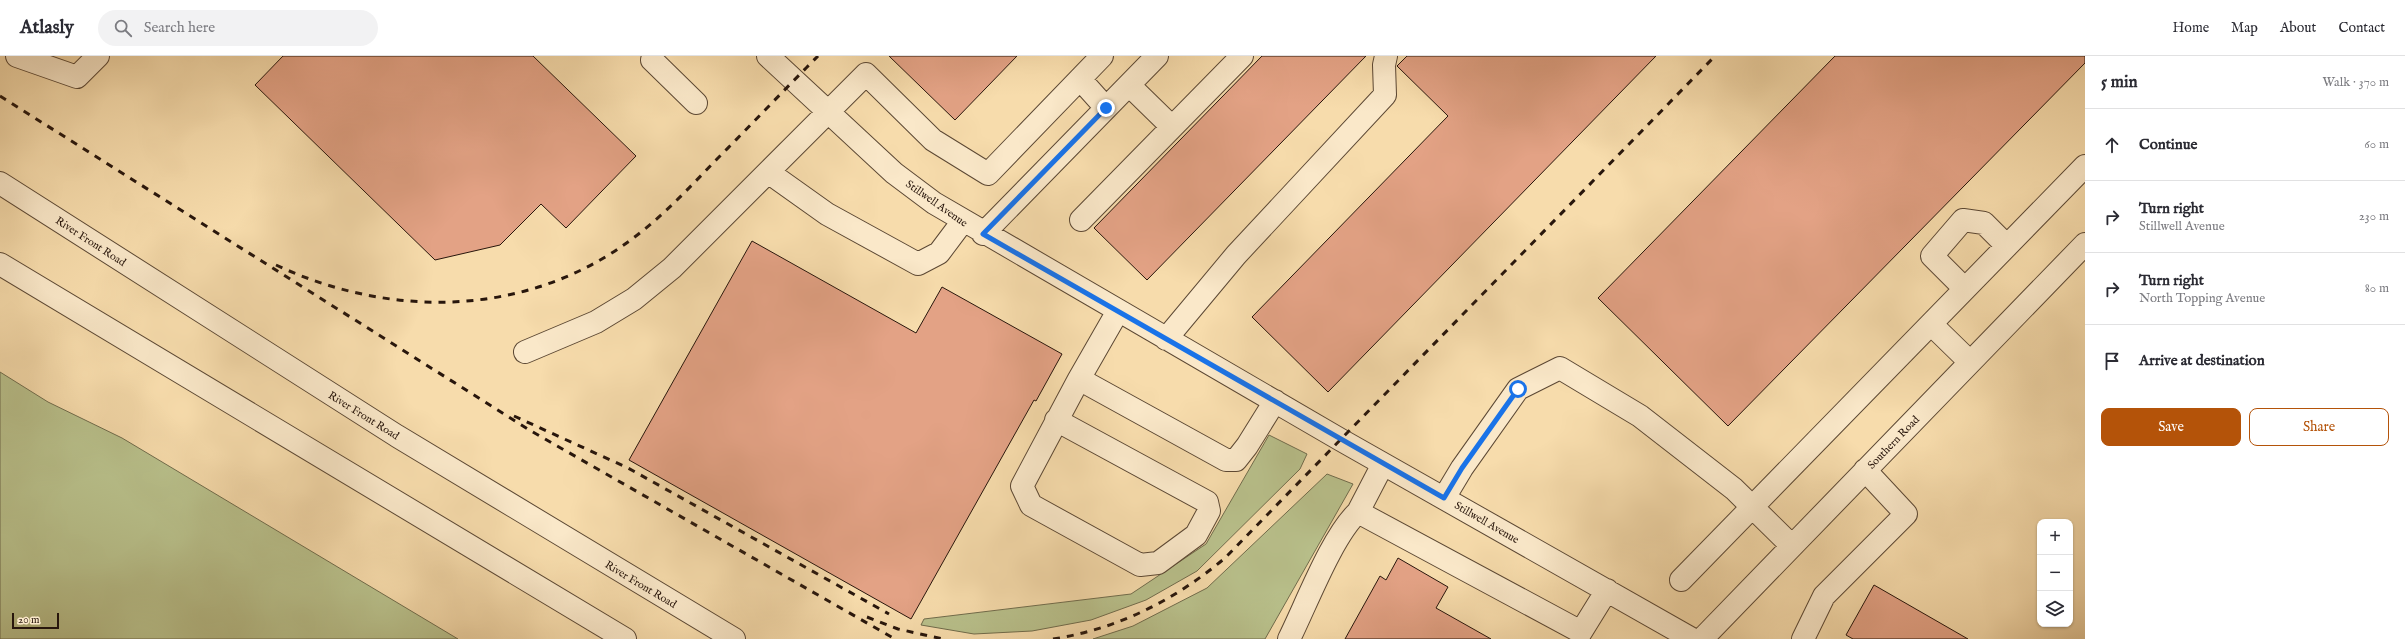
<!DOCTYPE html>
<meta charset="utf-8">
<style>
body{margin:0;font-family:"IM FELL English",serif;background:#f2f2f3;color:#2b2b33}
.controls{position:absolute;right:12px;bottom:12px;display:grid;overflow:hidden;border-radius:8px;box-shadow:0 1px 3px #0004}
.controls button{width:36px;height:36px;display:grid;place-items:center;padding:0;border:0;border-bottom:1px solid #e1e1e2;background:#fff;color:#2b2b33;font:20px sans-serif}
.scale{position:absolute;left:12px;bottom:10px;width:47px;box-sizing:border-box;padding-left:4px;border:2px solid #28160c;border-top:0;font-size:11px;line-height:14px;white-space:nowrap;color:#28160c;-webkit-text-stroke:3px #fae8c9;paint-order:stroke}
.stop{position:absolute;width:12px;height:12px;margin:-9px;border:3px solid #1a73e8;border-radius:50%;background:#fff}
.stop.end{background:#1a73e8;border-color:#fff;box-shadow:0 1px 4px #0008}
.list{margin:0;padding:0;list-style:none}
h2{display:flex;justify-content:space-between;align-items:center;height:52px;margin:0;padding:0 16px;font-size:17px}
h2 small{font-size:13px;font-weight:400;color:#7c7c81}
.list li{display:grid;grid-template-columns:26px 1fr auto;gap:12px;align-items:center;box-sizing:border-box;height:72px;padding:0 16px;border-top:1px solid #e1e1e2}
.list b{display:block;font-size:15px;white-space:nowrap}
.list p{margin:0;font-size:13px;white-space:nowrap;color:#7c7c81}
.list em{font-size:13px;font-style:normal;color:#7c7c81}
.actions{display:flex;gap:8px;padding:12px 16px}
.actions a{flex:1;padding:9px 0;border:1px solid #b45309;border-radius:8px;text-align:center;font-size:14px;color:#b45309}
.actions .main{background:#b45309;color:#fff}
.icon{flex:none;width:22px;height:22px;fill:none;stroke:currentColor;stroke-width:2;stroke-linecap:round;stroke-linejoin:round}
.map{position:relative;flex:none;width:2085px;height:583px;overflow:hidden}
header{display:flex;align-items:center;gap:24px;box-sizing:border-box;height:56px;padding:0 20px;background:#fff;border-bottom:1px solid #e1e1e2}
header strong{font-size:19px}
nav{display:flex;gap:22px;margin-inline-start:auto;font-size:14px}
.search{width:280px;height:36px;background:#f2f2f3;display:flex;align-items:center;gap:10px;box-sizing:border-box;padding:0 14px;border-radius:22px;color:#7c7c81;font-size:15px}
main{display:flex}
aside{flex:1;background:#fff}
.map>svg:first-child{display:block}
.green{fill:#b9c18c;stroke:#706c4c}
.building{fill:#e3a285;stroke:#28160c}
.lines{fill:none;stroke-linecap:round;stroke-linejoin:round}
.minor-casing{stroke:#5c4834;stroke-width:24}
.minor{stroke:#fae8c9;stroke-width:22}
.rail{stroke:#28160c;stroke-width:3;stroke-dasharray:7 7;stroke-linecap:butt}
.route{stroke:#1a73e8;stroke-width:5}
.labels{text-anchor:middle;stroke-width:3;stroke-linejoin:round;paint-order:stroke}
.street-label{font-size:11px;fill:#28160c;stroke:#fae8c9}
</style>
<header>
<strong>Atlasly</strong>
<div class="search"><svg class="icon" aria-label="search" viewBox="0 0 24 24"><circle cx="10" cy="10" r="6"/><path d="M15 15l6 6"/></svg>Search here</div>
<nav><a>Home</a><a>Map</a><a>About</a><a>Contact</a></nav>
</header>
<main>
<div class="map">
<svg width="2085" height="583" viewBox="0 0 2085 583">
<rect width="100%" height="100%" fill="#f7dcac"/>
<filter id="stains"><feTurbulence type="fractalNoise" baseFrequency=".005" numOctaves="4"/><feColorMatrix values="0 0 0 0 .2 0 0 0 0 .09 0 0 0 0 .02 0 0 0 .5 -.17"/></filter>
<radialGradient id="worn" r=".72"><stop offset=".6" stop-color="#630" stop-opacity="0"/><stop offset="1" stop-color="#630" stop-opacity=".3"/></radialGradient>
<path class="green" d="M0 316 48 346 122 382 458 583H0Z
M1269 379 1307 398 1300 413 1197 515 1146 544 1091 564 1032 575 974 578 921 569 924 563 1131 538 1206 488Z
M1327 418 1353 428 1265 583H1093L1133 570 1207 532Z"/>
<path class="building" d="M283 0H533L636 100 566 172 541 148 500 189 435 204 255 29Z
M889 0H1017L955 64Z
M1262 0H1366L1147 224 1094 172Z
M1407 0H1656L1328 336 1252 261 1448 60 1397 10Z
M1835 0H2085V7L1728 370 1598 242Z
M752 185 916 277 942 231 1062 298 1036 345 1034 344 911 563 629 404Z
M1398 502 1448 531 1436 552 1491 583H1345L1380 520 1386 524Z
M1874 529 1968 583H1853L1846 579Z"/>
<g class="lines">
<defs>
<path id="minor" d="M17 0 77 21 98 0
M768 0 894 117 934 147 1341 384 1692 583
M652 4 696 47
M1080 23 1106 52
M1129 29 1172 71
M768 116 827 158 918 208 939 197 963 165
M0 127 397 380 734 583
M1081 164 1242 0
M983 178 1157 0
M0 208 625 583
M1965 233 1932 200 1963 164 1984 167 2007 190
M1118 255 1079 323 1226 404H1236L1247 390 1275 345
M1931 268 1970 306
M1166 283 1236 199 1385 39 1384 9 1386 0
M525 296 596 266 634 243 672 212 866 18 933 84 988 118 1102 0
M1056 364 1207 446 1209 455 1196 479 1158 507 1140 509 1031 449 1022 430 1079 323
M1383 408 1358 456 1581 576 1607 534
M1444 442 1462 412 1518 333 1560 312 1640 360 1734 433 1792 490
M1681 524 2085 110
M1289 583C1306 549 1332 480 1358 456
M1702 583 2085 188
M1803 583 1824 540 1906 458 1865 414"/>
</defs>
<use href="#minor" class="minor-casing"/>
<use href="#minor" class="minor"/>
<path class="rail" d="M0 40 531 375 895 583
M276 209C393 264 531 261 636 180 666 157 691 130 717 103 751 69 784 34 818 0
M514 360 628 412 889 558
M867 561 898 573 943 583
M1053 583C1118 573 1175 544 1225 502L1715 0"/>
</g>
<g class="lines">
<path class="route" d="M1106 52 983 178 1444 442 1462 412 1518 333"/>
</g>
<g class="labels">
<g class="street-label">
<text transform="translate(937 147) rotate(35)" y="4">Stillwell Avenue</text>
<text transform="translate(91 185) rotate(33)" y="4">River Front Road</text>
<text transform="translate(364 359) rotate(32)" y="4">River Front Road</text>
<text transform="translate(1893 386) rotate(-46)" y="4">Southern Road</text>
<text transform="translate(1487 466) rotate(30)" y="4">Stillwell Avenue</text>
<text transform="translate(641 528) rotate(31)" y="4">River Front Road</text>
</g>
</g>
<rect width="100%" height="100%" filter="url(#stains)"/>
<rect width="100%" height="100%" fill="url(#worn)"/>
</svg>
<div class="controls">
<button>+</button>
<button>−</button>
<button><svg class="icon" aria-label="layers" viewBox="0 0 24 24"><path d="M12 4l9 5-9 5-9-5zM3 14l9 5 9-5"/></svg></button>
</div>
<div class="scale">20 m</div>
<div class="stop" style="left:1518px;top:333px"></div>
<div class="stop end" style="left:1106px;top:52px"></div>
</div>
<aside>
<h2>5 min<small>Walk · 370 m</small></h2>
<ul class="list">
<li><svg class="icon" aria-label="ahead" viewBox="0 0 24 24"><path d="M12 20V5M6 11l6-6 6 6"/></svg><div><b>Continue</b></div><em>60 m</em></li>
<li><svg class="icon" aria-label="right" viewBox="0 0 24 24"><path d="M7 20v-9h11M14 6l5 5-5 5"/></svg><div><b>Turn right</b><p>Stillwell Avenue</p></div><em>230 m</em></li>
<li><svg class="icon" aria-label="right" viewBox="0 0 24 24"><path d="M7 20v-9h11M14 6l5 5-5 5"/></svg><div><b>Turn right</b><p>North Topping Avenue</p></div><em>80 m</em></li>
<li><svg class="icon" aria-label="arrive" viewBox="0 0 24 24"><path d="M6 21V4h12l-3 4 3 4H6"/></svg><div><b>Arrive at destination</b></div></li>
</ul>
<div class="actions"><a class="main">Save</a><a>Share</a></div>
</aside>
</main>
